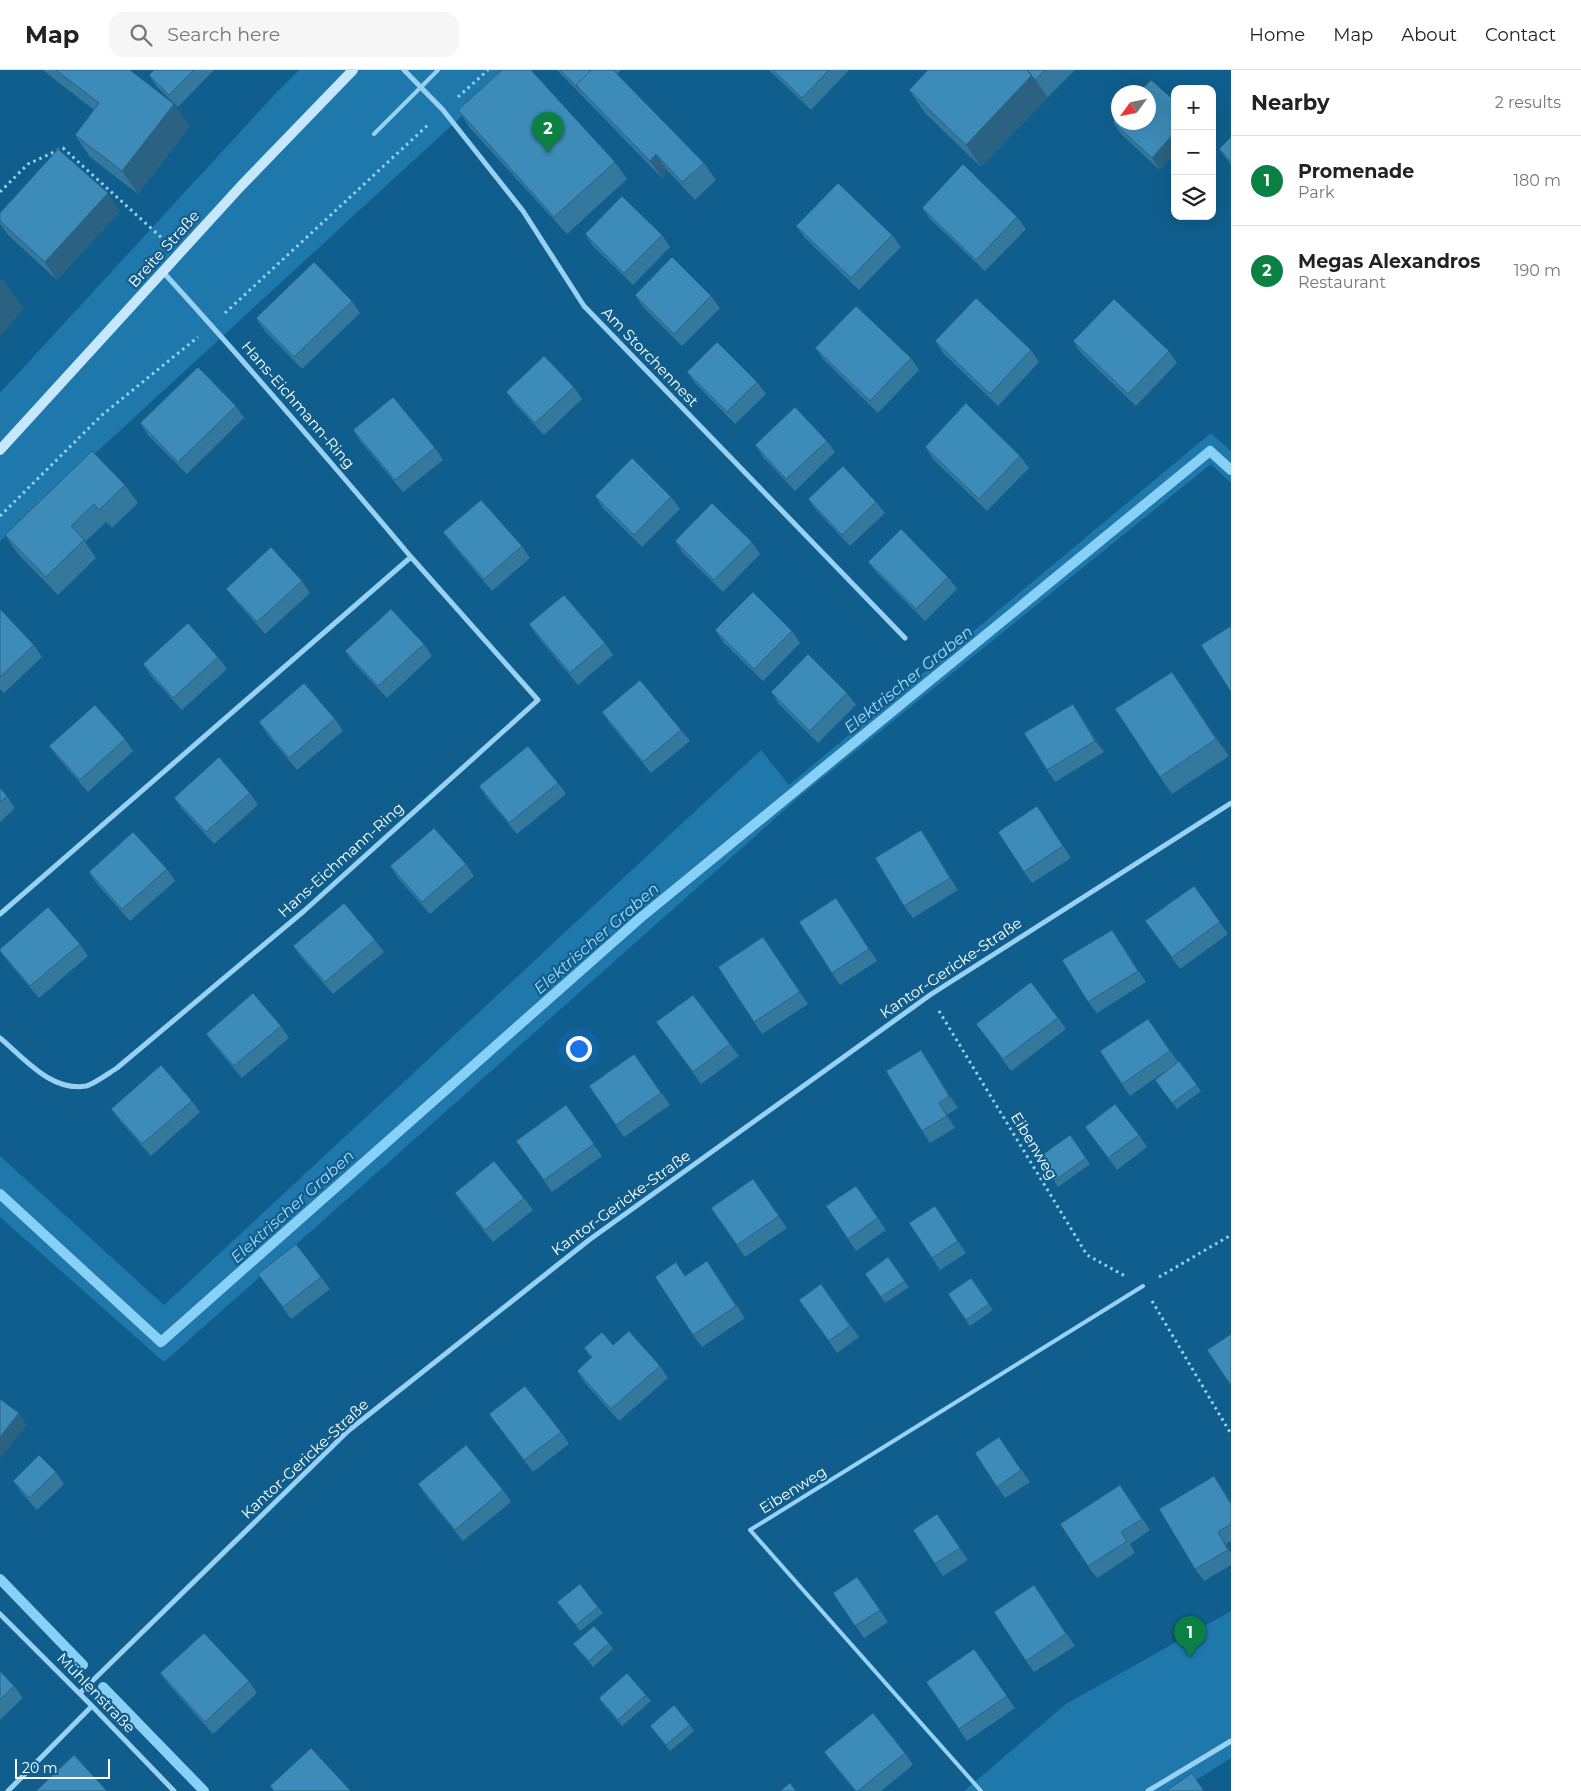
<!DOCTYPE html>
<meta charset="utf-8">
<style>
body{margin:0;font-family:Montserrat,sans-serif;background:#f6f6f6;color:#222}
.controls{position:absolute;right:15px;top:15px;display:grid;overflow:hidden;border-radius:10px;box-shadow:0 5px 20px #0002}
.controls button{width:45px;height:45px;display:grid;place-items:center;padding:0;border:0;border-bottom:1px solid #e0e0e0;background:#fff;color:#222;font:25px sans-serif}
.compass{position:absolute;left:1111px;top:15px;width:45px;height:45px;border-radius:50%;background:#fff;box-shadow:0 5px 20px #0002;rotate:237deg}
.scale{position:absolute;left:15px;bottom:12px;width:95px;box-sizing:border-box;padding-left:5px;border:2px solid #fff;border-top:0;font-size:14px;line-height:18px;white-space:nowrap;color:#fff;-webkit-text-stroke:4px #105e8d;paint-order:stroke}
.you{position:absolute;left:578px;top:978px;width:18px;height:18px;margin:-12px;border:4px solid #fff;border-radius:50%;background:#1a73e8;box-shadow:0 0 0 8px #1a73e833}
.badge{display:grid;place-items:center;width:32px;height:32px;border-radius:50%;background:#0b8043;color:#fff;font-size:16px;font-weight:700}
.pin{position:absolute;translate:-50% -41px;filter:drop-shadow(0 1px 2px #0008)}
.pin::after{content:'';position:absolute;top:26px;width:18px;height:15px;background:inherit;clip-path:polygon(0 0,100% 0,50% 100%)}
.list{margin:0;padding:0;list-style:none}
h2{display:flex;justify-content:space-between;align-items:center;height:65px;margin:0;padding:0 20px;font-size:21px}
h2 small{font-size:16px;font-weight:400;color:#767676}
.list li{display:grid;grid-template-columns:32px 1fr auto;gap:15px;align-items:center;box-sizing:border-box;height:90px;padding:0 20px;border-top:1px solid #e0e0e0}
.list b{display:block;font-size:19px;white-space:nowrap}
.list p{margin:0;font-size:16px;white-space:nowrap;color:#767676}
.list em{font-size:16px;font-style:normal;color:#767676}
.icon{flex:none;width:28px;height:28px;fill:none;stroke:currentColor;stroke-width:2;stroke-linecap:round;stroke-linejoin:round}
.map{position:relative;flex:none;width:1231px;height:1721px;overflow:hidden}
header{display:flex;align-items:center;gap:30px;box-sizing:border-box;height:70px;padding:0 25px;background:#fff;border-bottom:1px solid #e0e0e0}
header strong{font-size:24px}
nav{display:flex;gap:28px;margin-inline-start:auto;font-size:18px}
.search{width:350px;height:45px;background:#f6f6f6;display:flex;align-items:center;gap:12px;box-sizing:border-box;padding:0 18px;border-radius:15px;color:#767676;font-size:19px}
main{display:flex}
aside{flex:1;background:#fff}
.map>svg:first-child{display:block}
.green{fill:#1e78ab}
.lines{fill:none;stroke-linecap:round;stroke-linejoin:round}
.stream{stroke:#89d0f6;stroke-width:10}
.path{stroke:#98d1f2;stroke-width:3;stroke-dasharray:2.5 4;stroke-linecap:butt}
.lane{stroke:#98d1f2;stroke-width:4}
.street{stroke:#98d1f2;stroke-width:5}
.secondary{stroke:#c7e8fc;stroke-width:10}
.wall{fill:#34789e}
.shaded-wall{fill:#2b6181}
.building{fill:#3d8bb8;stroke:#2b6181}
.labels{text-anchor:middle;stroke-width:4.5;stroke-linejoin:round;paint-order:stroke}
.street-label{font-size:15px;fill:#fff;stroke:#105e8d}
.water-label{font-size:16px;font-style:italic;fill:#a4dbfa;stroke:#105e8d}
</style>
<header>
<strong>Map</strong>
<div class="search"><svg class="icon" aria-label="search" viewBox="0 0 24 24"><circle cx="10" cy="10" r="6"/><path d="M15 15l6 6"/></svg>Search here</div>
<nav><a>Home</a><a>Map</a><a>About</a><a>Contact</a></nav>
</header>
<main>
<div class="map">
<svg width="1231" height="1721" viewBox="0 0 1231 1721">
<rect width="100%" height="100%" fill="#105e8d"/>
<path class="green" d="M299 0H512L0 471V323L276 23Z
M1211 363 1231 381V413L1211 394 799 727 164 1292 0 1147V1086L164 1235 761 680 789 715Z
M1231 1541V1688L1179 1721H964L1066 1634Z"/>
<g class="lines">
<path class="stream" d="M0 1124 161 1272 639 849 1210 381 1231 400
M0 1509 83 1595
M103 1617 204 1721"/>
<path class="path" d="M458 27 488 0
M0 122 28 94 63 78 164 170
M225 243 429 54
M0 446 102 345 198 267
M939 941 1087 1185 1125 1206
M1159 1207 1231 1165
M1152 1231 1231 1364"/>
<path class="lane" d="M374 64 438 0
M981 1721 750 1460 1143 1216"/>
<path class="street" d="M404 0 443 40 523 141 584 236 905 568
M163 202C248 295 330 391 411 487
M0 844 411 487 538 630 304 841 117 998C109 1003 94 1014 86 1016 51 1022 24 988 0 968
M0 1544 92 1636 174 1721
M80 1623 348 1361 589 1170 930 925 1231 733
M8 1721 92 1636
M1148 1721 1231 1671"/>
<path class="secondary" d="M0 380 240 117 353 0"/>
</g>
<path class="wall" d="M43 0H130L190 56 138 124 90 87 75 65 94 40Z
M154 0H214L178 37 157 17 149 5Z
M557 0H621L617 4 704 93 716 110 695 130 668 101 662 108Z
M769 0H849L811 40Z
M928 0H1075L1048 27 981 97 925 43 909 20Z
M1175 31V83L1160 100 1121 64 1113 52Z
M458 40 615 92 627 109 567 164 470 58Z
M1231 67V95L1219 79Z
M922 138 1017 147 1026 159 985 201 930 149Z
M120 141 57 210 8 165 0 154V143Z
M796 156 892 165 901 177 859 220 805 168Z
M585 164 662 165 670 177 633 215 593 176Z
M635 225 711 226 720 238 682 276 643 237Z
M352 231 360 243 302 299 264 260 256 248Z
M935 271 1031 280 1039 292 998 336 943 283Z
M1073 271 1169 281 1177 293 1136 336 1081 283Z
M815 278 911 288 919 300 878 343 824 290Z
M687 302 757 312 766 324 735 354 696 314Z
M574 317 582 329 544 365 515 334 506 322Z
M236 336 244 348 187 404 148 365 140 353Z
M353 360 435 378 443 390 403 422 361 372Z
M827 371 835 382 795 421 763 387 755 375Z
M925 377 1020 386 1029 398 987 441 933 389Z
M125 415 138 433 112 458 106 452 85 472 96 488 58 525 17 483 5 465Z
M595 426 671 427 680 439 642 477 603 438Z
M808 429 876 432 885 443 850 476 817 441Z
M443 462 522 476 530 488 492 521 452 474Z
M675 471 752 472 760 484 723 522 683 483Z
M868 492 948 507 957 519 925 551 877 503Z
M302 511 310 523 265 564 235 530 226 519Z
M0 539 34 575 42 587 4 623 0 619Z
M529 554 605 573 613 585 578 615 537 566Z
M715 560 792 561 800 573 763 611 723 572Z
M424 574 432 586 387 628 354 593 345 581Z
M218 587 227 599 182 640 151 606 143 594Z
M1184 619 1229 686 1172 724 1160 707Z
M771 622 847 623 856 635 818 673 779 634Z
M602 642 681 660 690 671 651 703 610 654Z
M1081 646 1104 682 1055 712 1047 700Z
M335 649 343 661 297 700 267 664 259 652Z
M125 669 133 681 88 722 58 688 49 676Z
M558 713 566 724 517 764 487 728 479 716Z
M0 718 7 726 15 738 0 752Z
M250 723 258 735 214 774 183 740 174 728Z
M1037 736 1071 788 1032 813 1024 802Z
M921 760 929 772 958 820 913 848 904 836Z
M466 794 474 806 430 844 398 808 390 796Z
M167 799 175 811 130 851 97 814 89 802Z
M1194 816 1228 864 1180 899 1145 851Z
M844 840 877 891 840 915 832 903Z
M1112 860 1146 912 1097 943 1088 932Z
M763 867 808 934 762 964 754 952Z
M375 870 384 882 333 924 301 887 293 876Z
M80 874 88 886 39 928 8 892 0 881Z
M1058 948 1066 959 1011 1001 976 954Z
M1148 949 1178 992 1179 991 1201 1021 1177 1039 1155 1010 1168 999 1130 1026 1100 981Z
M281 956 289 968 242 1008 215 976 206 964Z
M665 964 730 974 739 986 701 1014Z
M634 984 670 1035 624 1067 589 1016Z
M929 992 958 1038 947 1045 955 1058 930 1073 922 1061Z
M192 1031 200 1042 151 1086 120 1051 111 1039Z
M566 1035 602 1086 552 1122 516 1071Z
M1085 1057 1139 1065 1147 1077 1117 1100Z
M1070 1065 1090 1094 1058 1117 1038 1088Z
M753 1109 787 1158 745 1187 711 1138Z
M856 1116 886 1160 856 1181 826 1136Z
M455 1123 524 1128 533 1140 493 1172 463 1135Z
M935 1136 966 1183 940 1200 932 1188Z
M888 1187 909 1217 885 1233 865 1204Z
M715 1203 745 1248 702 1277 693 1265 686 1205Z
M258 1204 321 1207 330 1219 291 1249Z
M971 1208 993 1240 970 1256 948 1224Z
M821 1214 859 1267 837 1283 799 1230Z
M613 1275 660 1296 668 1308 619 1351 585 1313 577 1301 591 1288 584 1278Z
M489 1344 561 1362 569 1374 533 1402Z
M999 1367 1030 1412 1005 1428 975 1383Z
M56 1402 64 1414 37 1440 21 1422 13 1411Z
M1214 1406 1231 1432V1471L1226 1474 1231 1483V1495L1204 1511 1195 1499Z
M418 1414 503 1420 511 1432 463 1471 426 1426Z
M1128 1427 1150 1460 1130 1474 1135 1483 1097 1508 1088 1496Z
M937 1444 968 1490 943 1506 935 1494Z
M857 1507 888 1552 864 1568 833 1523Z
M1034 1515 1075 1576 1034 1602 1026 1591Z
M557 1532 598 1537 603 1543 580 1561Z
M609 1573 613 1579 593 1597 578 1580 573 1574Z
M974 1579 1015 1638 967 1671 926 1612Z
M0 1601 14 1616 23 1628 0 1650Z
M160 1603 249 1611 257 1623 213 1664 169 1615Z
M646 1625 651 1631 622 1656 603 1634 599 1628Z
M690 1655 694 1661 670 1681 650 1656Z
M824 1682 905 1683 913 1695 881 1721H855L833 1694Z"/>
<path class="shaded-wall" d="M1032 5 1048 27 981 97 966 75Z
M174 34 190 56 138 124 122 101Z
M1175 62V83L1160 100 1152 88Z
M656 84 668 101 662 108 650 91Z
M108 123 120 141 57 210 45 192Z
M2 208 24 239 0 266V211Z
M1172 602 1184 619 1229 686 1216 669Z
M1073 634 1081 646 1104 682 1095 671Z
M921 760 929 772 958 820 950 808Z
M1112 860 1120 871 1146 912 1138 901Z
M921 980 929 992 958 1038 949 1026Z
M939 1033 947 1045 955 1058 947 1046Z
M19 1343 27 1355 0 1389V1367Z
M1214 1406 1223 1418 1231 1432V1434Z
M1218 1462 1226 1474 1231 1483V1484Z"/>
<path class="building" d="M56 0H130L174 34 122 101 75 65 99 33Z
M154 0H194L169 25 149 5Z
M502 0H531L615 92 554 147 458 40Z
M560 0H591L576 15 580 20Z
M591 0H613L704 93 682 112 656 84 650 91 576 15Z
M773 0H829L802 28Z
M928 0H1027L1032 5 966 75 909 20Z
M1027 0H1045L1035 10Z
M1151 10 1175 31V62L1152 88 1113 52 1118 46V52H1148V22H1139Z
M1231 67V92L1219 79Z
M58 79 108 123 45 192 0 151V143Z
M963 94 1017 147 976 190 922 138Z
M838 113 892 165 851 208 796 156Z
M622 126 662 165 624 203 585 164Z
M672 187 711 226 674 264 635 225Z
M314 192 352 231 294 287 256 248Z
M976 228 1031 280 990 324 935 271Z
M1114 229 1169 281 1128 324 1073 271Z
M856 236 911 288 870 331 815 278Z
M717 272 757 312 727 342 687 302Z
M544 286 574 317 535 353 506 322Z
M198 297 236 336 178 392 140 353Z
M393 327 435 378 395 410 353 360Z
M966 333 1020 386 979 429 925 377Z
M795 337 827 371 786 409 755 375Z
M92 381 125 415 99 440 94 434 71 456 84 470 46 507 5 465Z
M632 388 671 427 634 465 595 426Z
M843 396 876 432 842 465 808 429Z
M481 430 522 476 484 509 443 462Z
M712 433 752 472 714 510 675 471Z
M901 459 948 507 916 539 868 492Z
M271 477 302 511 257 552 226 519Z
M753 522 792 561 754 599 715 560Z
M564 525 605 573 570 603 529 554Z
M0 539 34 575 0 607Z
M391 539 424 574 378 616 345 581Z
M188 553 218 587 173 628 143 594Z
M1231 556V622L1201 575Z
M808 584 847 623 810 661 771 622Z
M1172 602 1216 669 1160 707 1115 639Z
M640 610 681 660 643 692 602 642Z
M304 613 335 649 289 688 259 652Z
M1073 634 1095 671 1047 700 1024 663Z
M95 635 125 669 80 710 49 676Z
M528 676 558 713 509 753 479 716Z
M219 687 250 723 206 762 174 728Z
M0 718 7 726 0 732Z
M1037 736 1063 776 1024 802 998 762Z
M434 758 466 794 422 832 390 796Z
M921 760 950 808 904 836 875 788Z
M133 762 167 799 122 839 89 802Z
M1194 816 1220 852 1172 887 1145 851Z
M836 828 869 879 832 903 799 852Z
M344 833 375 870 325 912 293 876Z
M48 837 80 874 30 916 0 881V879Z
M1112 860 1138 901 1088 932 1062 890Z
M763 867 800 922 754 952 718 897Z
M1031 912 1058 948 1003 989 976 954Z
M253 923 281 956 234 996 206 964Z
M693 925 730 974 693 1002 656 952Z
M1148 949 1170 981 1122 1014 1100 981Z
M921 980 949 1026 939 1033 947 1046 922 1061 886 1001Z
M634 984 661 1023 616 1055 589 1016Z
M1179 991 1197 1015 1172 1033 1155 1010Z
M161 995 192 1031 142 1074 111 1039Z
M1115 1034 1139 1065 1108 1088 1085 1057Z
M566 1035 594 1074 544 1110 516 1071Z
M1070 1065 1086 1088 1054 1111 1038 1088Z
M494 1091 524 1128 485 1160 455 1123Z
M753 1109 779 1146 737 1175 711 1138Z
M856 1116 878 1148 848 1169 826 1136Z
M935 1136 958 1171 932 1188 909 1153Z
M296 1174 321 1207 283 1237 258 1204Z
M888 1187 905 1211 881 1227 865 1204Z
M707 1191 736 1236 693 1265 655 1207 676 1192 685 1206Z
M971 1208 989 1234 966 1250 948 1224Z
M821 1214 850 1256 829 1271 799 1230Z
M629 1261 660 1296 611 1339 577 1301 592 1287 584 1278 602 1262 613 1275Z
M1231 1264V1313L1230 1314 1207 1280Z
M525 1316 561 1362 524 1390 489 1344Z
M0 1329 19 1343 0 1367Z
M999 1367 1021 1400 997 1417 975 1383Z
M466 1375 503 1420 455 1460 418 1414Z
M39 1385 56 1402 29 1428 13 1411Z
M1214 1406 1231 1434V1454L1218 1462 1228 1480 1195 1499 1159 1439Z
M1120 1415 1142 1449 1121 1462 1127 1471 1088 1496 1060 1454Z
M937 1444 960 1478 935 1494 913 1460Z
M857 1507 880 1540 855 1556 833 1523Z
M580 1514 598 1537 576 1555 557 1532Z
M1034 1515 1066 1564 1026 1591 994 1542Z
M594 1556 609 1573 589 1591 573 1574Z
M204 1563 249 1611 205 1652 160 1603Z
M974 1579 1007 1626 959 1659 926 1612Z
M0 1601 14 1616 0 1630Z
M627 1603 646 1625 618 1650 599 1628Z
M674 1635 690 1655 666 1675 650 1656Z
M873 1643 905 1683 858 1721H856L824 1682Z
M311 1678 351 1721H274L270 1716Z
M74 1685 107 1721H36Z
M1192 1703 1204 1721H1166Z
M790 1713 796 1721H780Z"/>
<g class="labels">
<g class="street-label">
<text transform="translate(164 179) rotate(-48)" y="5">Breite Straße</text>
<text transform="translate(650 287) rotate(46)" y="5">Am Storchennest</text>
<text transform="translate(298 335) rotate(49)" y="5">Hans-Eichmann-Ring</text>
<text transform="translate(341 790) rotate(-42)" y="5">Hans-Eichmann-Ring</text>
<text transform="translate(951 898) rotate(-34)" y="5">Kantor-Gericke-Straße</text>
<text transform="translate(1034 1076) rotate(59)" y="5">Eibenweg</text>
<text transform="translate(621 1133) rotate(-36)" y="5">Kantor-Gericke-Straße</text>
<text transform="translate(305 1389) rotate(-43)" y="5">Kantor-Gericke-Straße</text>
<text transform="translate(793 1420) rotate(-32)" y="5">Eibenweg</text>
<text transform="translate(96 1623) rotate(46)" y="5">Mühlenstraße</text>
</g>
<g class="water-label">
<text transform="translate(908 609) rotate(-39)" y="6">Elektrischer Graben</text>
<text transform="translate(596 868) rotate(-41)" y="6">Elektrischer Graben</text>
<text transform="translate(292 1136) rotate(-42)" y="6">Elektrischer Graben</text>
</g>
</g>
</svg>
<div class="controls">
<button>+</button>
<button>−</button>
<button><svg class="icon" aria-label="layers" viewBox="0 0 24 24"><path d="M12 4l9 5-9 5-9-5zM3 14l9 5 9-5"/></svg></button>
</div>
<svg class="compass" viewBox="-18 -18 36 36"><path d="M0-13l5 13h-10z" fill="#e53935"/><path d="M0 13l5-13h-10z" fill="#767676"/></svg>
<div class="scale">20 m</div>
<div class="you"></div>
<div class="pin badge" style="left:1190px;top:1587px">1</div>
<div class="pin badge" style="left:548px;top:83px">2</div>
</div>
<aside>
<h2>Nearby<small>2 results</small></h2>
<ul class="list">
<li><span class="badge">1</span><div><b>Promenade</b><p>Park</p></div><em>180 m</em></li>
<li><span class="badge">2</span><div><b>Megas Alexandros</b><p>Restaurant</p></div><em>190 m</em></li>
</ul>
</aside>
</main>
